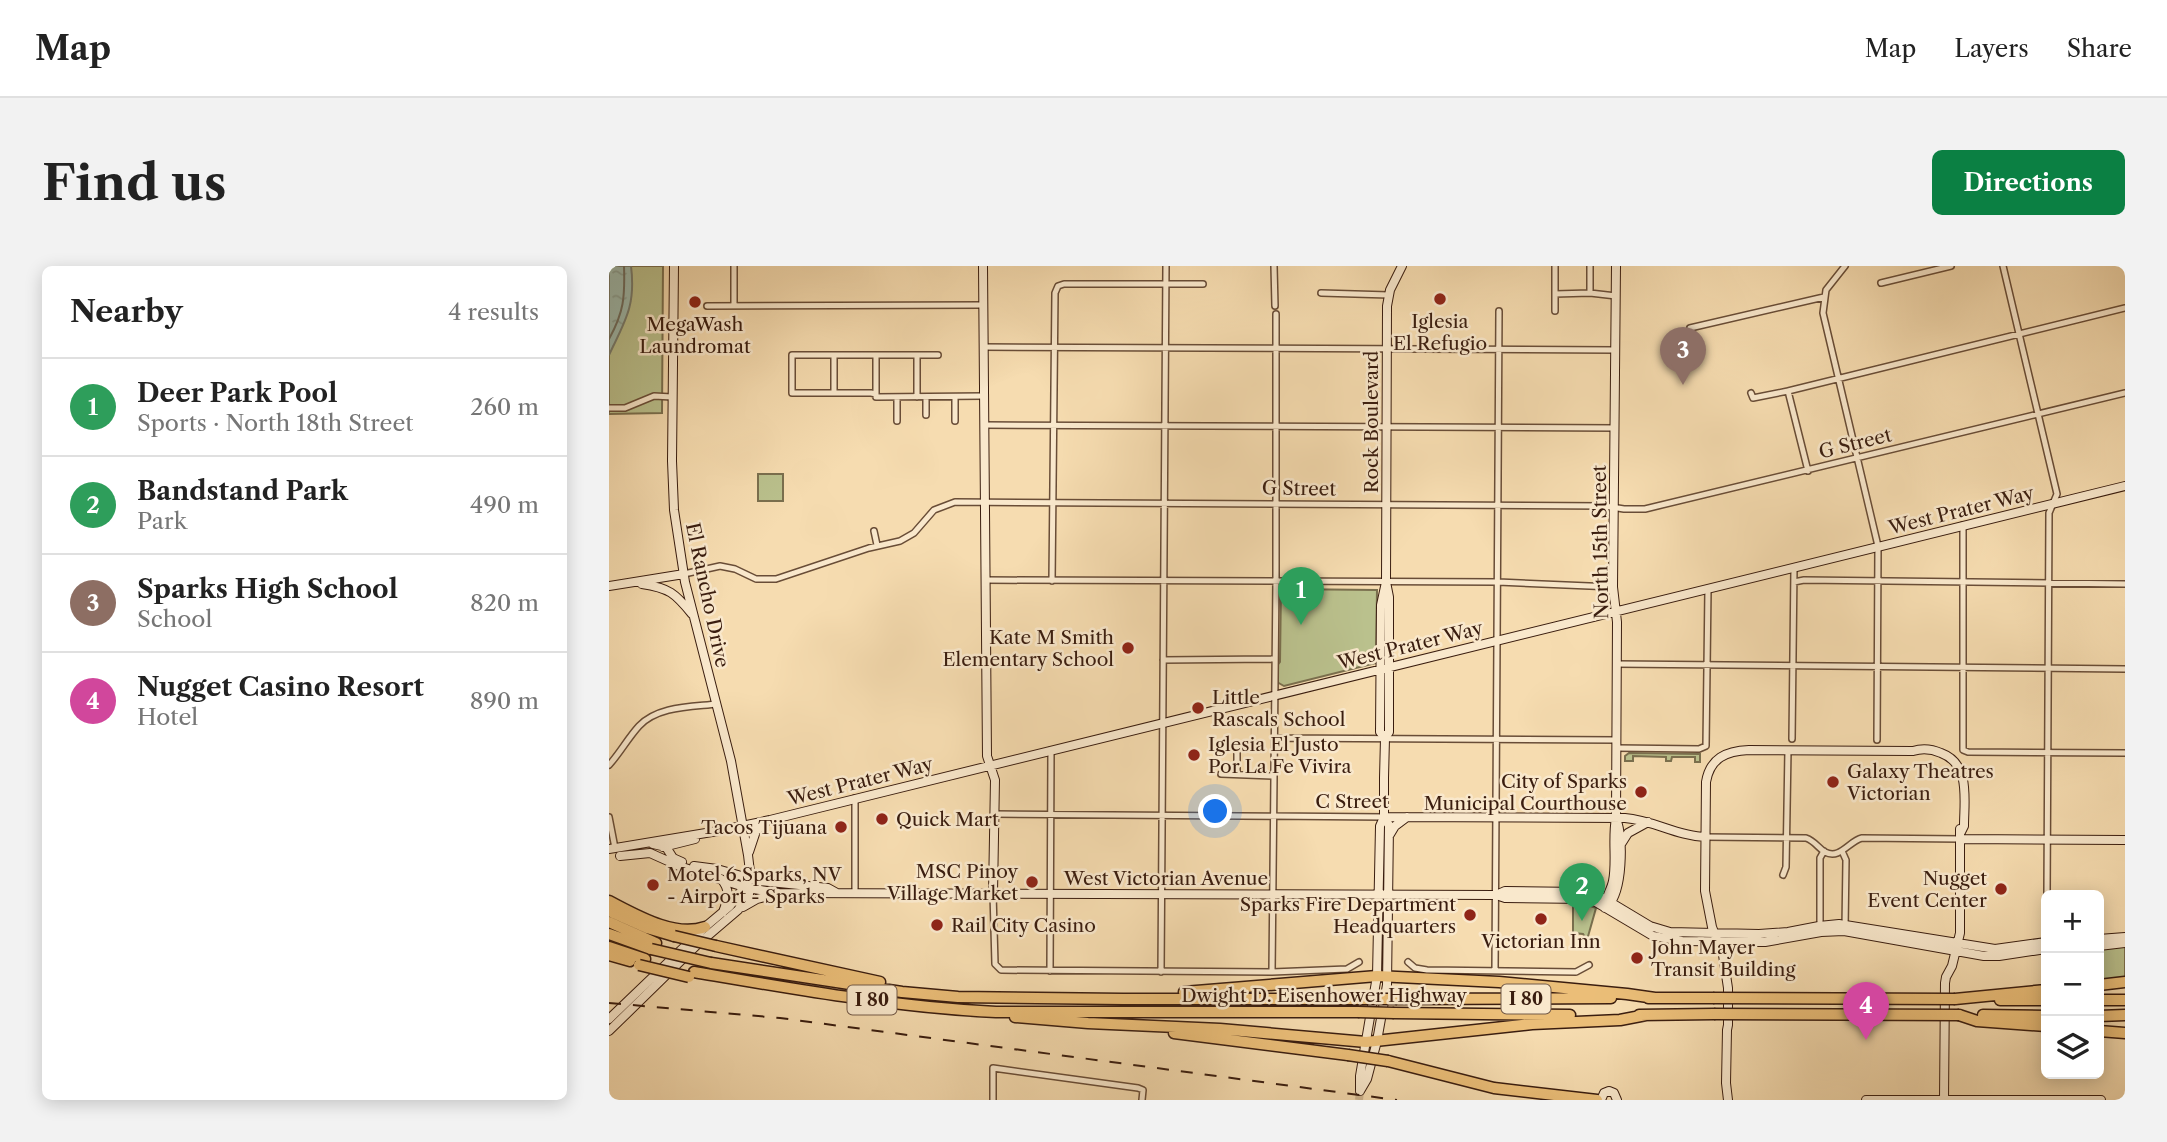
<!DOCTYPE html>
<meta charset="utf-8">
<style>
body{margin:0;font-family:"Libre Caslon Text",serif;background:#f2f2f2;color:#222}
.controls{position:absolute;right:21px;bottom:21px;display:grid;overflow:hidden;border-radius:10px;box-shadow:0 4px 18px #0003}
.controls button{width:63px;height:63px;display:grid;place-items:center;padding:0;border:0;border-bottom:2px solid #e0e0e0;background:#fff;color:#222;font:35px sans-serif}
.you{position:absolute;left:607px;top:546px;width:24px;height:24px;margin:-18px;border:5px solid #fff;border-radius:50%;background:#1a73e8;box-shadow:0 0 0 10px #1a73e833}
.badge{display:grid;place-items:center;width:46px;height:46px;border-radius:50%;background:#0b8043;color:#fff;font-size:23px;font-weight:700}
.pin{position:absolute;translate:-50% -58px;filter:drop-shadow(0 2px 4px #0008)}
.pin::after{content:'';position:absolute;top:37px;width:24px;height:21px;background:inherit;clip-path:polygon(0 0,100% 0,50% 100%)}
.list{margin:0;padding:0;list-style:none}
h2{display:flex;justify-content:space-between;align-items:center;height:91px;margin:0;padding:0 28px;font-size:30px}
h2 small{font-size:23px;font-weight:400;color:#767676}
.list li{display:grid;grid-template-columns:46px 1fr auto;gap:21px;align-items:center;box-sizing:border-box;height:98px;padding:0 28px;border-top:2px solid #e0e0e0}
.list b{display:block;font-size:26px;white-space:nowrap}
.list p{margin:0;font-size:23px;white-space:nowrap;color:#767676}
.list em{font-size:23px;font-style:normal;color:#767676}
.icon{flex:none;width:38px;height:38px;fill:none;stroke:currentColor;stroke-width:2;stroke-linecap:round;stroke-linejoin:round}
.map{position:relative;flex:none;width:1516px;height:834px;overflow:hidden;border-radius:10px}
header{display:flex;align-items:center;gap:42px;box-sizing:border-box;height:98px;padding:0 35px;background:#fff;border-bottom:2px solid #e0e0e0}
header strong{font-size:33px}
nav{display:flex;gap:38px;margin-inline-start:auto;font-size:24px}
.intro{display:flex;align-items:center;justify-content:space-between;box-sizing:border-box;height:168px;padding:0 42px}
h1{margin:0;font-size:49px}
.button{padding:18px 32px;border-radius:10px;background:#0b8043;color:#fff;font-size:24px;font-weight:700}
main{display:flex;gap:42px;padding:0 42px}
aside{flex:1;background:#fff;border-radius:10px;box-shadow:0 4px 18px #0003}
.map>svg:first-child{display:block}
.park{fill:#bac18d;stroke:#7a6f4e;stroke-width:2}
.garden{fill:url(#garden-dots);stroke:#7a6f4e;stroke-width:2}
.water{fill:url(#water-ripples);stroke:#757c6f;stroke-width:2}
.lines{fill:none;stroke-linecap:round;stroke-linejoin:round}
.shore{stroke:#6c6c5f;stroke-width:2}
.secondary-tunnel{stroke:#d0b690;stroke-width:8;stroke-dasharray:8 4;stroke-linecap:butt}
.street-casing{stroke:#694d37;stroke-width:8}
.secondary-casing{stroke:#3a1d0f;stroke-width:10}
.highway-casing{stroke:#3a1d0f;stroke-width:13}
.street{stroke:#f9e8cc;stroke-width:5}
.secondary{stroke:#f9e8cc;stroke-width:8}
.highway{stroke:#ebbe78;stroke-width:10}
.rail{stroke:#3a1d0f;stroke-width:2;stroke-dasharray:12 12;stroke-linecap:butt}
.highway-bridge-casing{stroke:#3a1d0f;stroke-width:13;stroke-linecap:butt}
.highway-bridge{stroke:#ebbe78;stroke-width:10}
.poi-dot{fill:#8f2418;stroke:#f9e8cc;stroke-width:2.5}
.labels{text-anchor:middle;stroke-width:5;stroke-linejoin:round;paint-order:stroke}
.shield{fill:#f9e8cc;stroke:#735a48;stroke-width:2}
.shield-label{font-size:18px;font-weight:bold;fill:#3a1d0f}
.poi-label{font-size:19px;fill:#3a1d0f;stroke:#f9e8cc;text-anchor:start}
.street-label{font-size:19px;fill:#3a1d0f;stroke:#f9e8cc}
</style>
<header>
<strong>Map</strong>
<nav><a>Map</a><a>Layers</a><a>Share</a></nav>
</header>
<div class="intro"><h1>Find us</h1><a class="button">Directions</a></div>
<main>
<aside>
<h2>Nearby<small>4 results</small></h2>
<ul class="list">
<li><span class="badge" style="background:#2e9e5b">1</span><div><b>Deer Park Pool</b><p>Sports · North 18th Street</p></div><em>260 m</em></li>
<li><span class="badge" style="background:#2e9e5b">2</span><div><b>Bandstand Park</b><p>Park</p></div><em>490 m</em></li>
<li><span class="badge" style="background:#8d6e63">3</span><div><b>Sparks High School</b><p>School</p></div><em>820 m</em></li>
<li><span class="badge" style="background:#d1479c">4</span><div><b>Nugget Casino Resort</b><p>Hotel</p></div><em>890 m</em></li>
</ul>
</aside>
<div class="map">
<svg width="1516" height="834" viewBox="0 0 1516 834">
<defs>
<pattern id="garden-dots" width="8" height="8" patternUnits="userSpaceOnUse" patternTransform="scale(1.75)"><rect width="8" height="8" fill="#bac18d"/><path d="M2 2h.1M6 6h.1" fill="none" stroke="#a1a578" stroke-width="1.8" stroke-linecap="round"/></pattern>
<pattern id="water-ripples" width="26" height="14" patternUnits="userSpaceOnUse" patternTransform="scale(1.75)"><rect width="26" height="14" fill="#9dbbaf"/><path d="M2 4q2-2 4 0t4 0M15 11q2-2 4 0t4 0" fill="none" stroke="#88a095"/></pattern>
</defs>
<rect width="100%" height="100%" fill="#f6dcb0"/>
<filter id="stains"><feTurbulence type="fractalNoise" baseFrequency=".00286" numOctaves="4"/><feColorMatrix values="0 0 0 0 .2 0 0 0 0 .09 0 0 0 0 .02 0 0 0 .5 -.17"/></filter>
<radialGradient id="worn" r=".72"><stop offset=".6" stop-color="#630" stop-opacity="0"/><stop offset="1" stop-color="#630" stop-opacity=".3"/></radialGradient>
<path class="park" d="M0 0H54L53 147 0 148Z
M149 208H174V235H149Z
M672 323 768 324 767 397 675 420 668 416 667 401 671 396Z
M964 638H976L987 642 978 674 974 668 964 667Z
M1516 679V711L1490 715V680Z"/>
<path class="garden" d="M1020 487 1091 488V496H1086V491H1063L1062 495H1057V491L1024 490V495H1016V490Z"/>
<path class="water" d="M0 0H22C27 40 16 55 0 89Z"/>
<g class="lines">
<path class="shore" d="M0 73C15 46 16 31 15 0"/>
<path class="secondary-tunnel" d="M750 834 751 825"/>
<defs>
<path id="street" d="M125 0V40
M665 0 666 40
M946 0V45
M981 0V27
M1236 0 1217 24 1214 47 1269 280 1268 474
M1394 0 1448 228 1440 247 1438 629
M1272 17 1342 0
M712 27 780 29
M946 28 981 27 1007 30
M98 40 373 39
M1081 62 1215 31
M374 81 1006 84
M225 89V127
M267 89V128
M308 89V131
M329 89H183V127H262L267 128V131L374 130
M1179 125 1199 205
M1142 127 1144 132 1179 125 1516 42
M288 131V155
M317 131V149
M346 131V155
M0 142H16L45 130 63 131
M375 159 1006 162
M1354 259V484L1359 486 1516 487
M265 265 268 279
M75 308 111 300 126 303 147 313H167L260 282 291 275 305 267 325 244 346 236 996 240 1015 243H1036L1516 127
M376 314 889 316 1004 321
M443 315 446 27 449 20 455 18H594
M1185 316 1195 314 1516 318
M554 394 666 393
M1008 398 1516 403
M665 472 1008 474
M1183 473 1185 302
M1008 482 1090 483 1097 480 1099 323
M0 499C11 487 19 472 30 460 49 440 82 441 108 438
M612 508 664 510
M628 508V482
M246 532V627
M386 548 775 551
M0 551 6 582
M1096 571 1197 572C1206 575 1209 582 1216 586 1231 594 1240 575 1253 572L1352 573
M1233 585 1237 594 1236 662
M1174 609 1177 601 1179 484
M384 627 386 698 392 704 663 706 738 703 750 696
M1211 661V592L1215 585
M1437 680V660
M799 696 806 702 818 704 967 706 980 699
M441 705 442 484
M886 705 890 45
M552 706 557 0
M663 706 667 315V48
M384 834V802L529 822 534 824 533 834"/>
<path id="secondary" d="M374 0 378 490 386 514 384 627
M33 318C60 322 66 327 83 348
M0 320 75 308
M776 472 771 466 772 339 777 316 778 40 781 24 793 0
M775 551 1016 552C1044 554 1068 570 1096 571
M780 570 786 560 798 551
M1352 573 1516 574
M44 578 57 581 64 592 73 596
M1012 578 1019 567 1039 556
M54 581 86 573
M0 583 109 565 161 554 1516 220
M140 586 147 565 157 556
M11 590 41 587 70 600 138 622 170 627 887 629 896 632 977 633 985 635 1044 670 1073 675 1156 676 1212 666 1235 665 1375 690H1390L1437 683
M85 600 108 603 150 615 219 622 228 627
M112 613C122 624 119 633 114 646
M887 629 896 625 972 626 985 628 996 633 1041 660 1061 666 1150 668 1179 666 1210 660 1230 658 1386 683 1437 676
M999 640C1014 624 1014 575 1008 555
M134 641 148 633 164 629
M996 642C996 631 1002 625 1004 615 1008 595 1003 573 1007 552L1008 356 1004 321 1007 0
M1490 673 1516 671
M1490 680 1516 677
M0 753 96 661 121 640 132 625 138 622
M0 765 88 679 129 644 140 628 138 622 141 606 139 589 122 495 76 316 65 244 63 195 65 0
M751 825 758 813 768 775 778 719 780 559 775 551V512L776 472 780 466V331L777 316
M751 825V810L768 710 771 560 775 551
M1335 833 1336 717 1337 711 1343 700 1351 667V563
M992 834 995 827 1000 825 1005 827 1008 834
M1119 834 1117 817 1118 764 1119 759V722L1114 689 1103 661 1096 625 1097 516C1101 492 1117 485 1140 484L1304 485C1313 482 1323 483 1332 487 1362 498 1355 534 1355 560L1352 566
M1257 834H1492"/>
<path id="highway" d="M0 635C27 649 66 672 96 661
M0 645 38 662 65 670
M0 656 47 677
M0 668 42 683
M107 680 271 716
M0 681 36 693
M0 689 21 695
M102 697 293 726 349 731 514 733H751
M85 706C185 723 285 741 387 746H749
M1490 719 1516 716
M575 726 768 710 890 716 1018 728 1046 732
M1039 732H1104
M788 733 1002 732
M1346 733 1437 724
M1391 734H1437
M1490 734H1516
M785 747 961 749
M1030 749 1105 748
M1350 749 1368 755 1437 760
M1374 749 1437 750
M1490 750 1516 749
M406 751 479 757 611 763 757 776 923 758 1011 754 1037 749
M1490 765 1516 767
M565 767 739 789
M779 795 885 822 988 834"/>
</defs>
<use href="#street" class="street-casing"/>
<use href="#secondary" class="secondary-casing"/>
<use href="#highway" class="highway-casing"/>
<use href="#street" class="street"/>
<use href="#secondary" class="secondary"/>
<use href="#highway" class="highway"/>
<path class="rail" d="M0 737 171 752 788 834"/>
<defs>
<path id="highway-bridge" d="M65 670 107 680
M42 683 102 697
M30 699 80 711
M1104 732 1346 733
M751 733H788
M749 746 785 747
M1105 748 1350 749
M739 789 779 795"/>
</defs>
<use href="#highway-bridge" class="highway-bridge-casing"/>
<use href="#highway-bridge" class="highway-bridge"/>
</g>
<g class="poi-dot">
<circle cx="831" cy="33" r="7"/>
<circle cx="86" cy="36" r="7"/>
<circle cx="519" cy="382" r="7"/>
<circle cx="589" cy="442" r="7"/>
<circle cx="585" cy="489" r="7"/>
<circle cx="1224" cy="516" r="7"/>
<circle cx="1032" cy="526" r="7"/>
<circle cx="273" cy="553" r="7"/>
<circle cx="232" cy="561" r="7"/>
<circle cx="423" cy="616" r="7"/>
<circle cx="44" cy="619" r="7"/>
<circle cx="1392" cy="623" r="7"/>
<circle cx="861" cy="649" r="7"/>
<circle cx="932" cy="653" r="7"/>
<circle cx="328" cy="659" r="7"/>
<circle cx="1028" cy="692" r="7"/>
</g>
<g class="labels">
<g class="shield">
<rect x="892.5" y="718.5" width="49" height="29" rx="5"/>
<rect x="238.5" y="719.5" width="49" height="29" rx="5"/>
</g>
<g class="shield-label">
<text x="917" y="739">I 80</text>
<text x="263" y="740">I 80</text>
</g>
<g class="poi-label">
<text x="831" y="62" text-anchor="middle">Iglesia<tspan x="831" dy="22">El Refugio</tspan></text>
<text x="86" y="65" text-anchor="middle">MegaWash<tspan x="86" dy="22">Laundromat</tspan></text>
<text x="505" y="378" text-anchor="end">Kate M Smith<tspan x="505" dy="22">Elementary School</tspan></text>
<text x="603" y="438">Little<tspan x="603" dy="22">Rascals School</tspan></text>
<text x="599" y="485">Iglesia El Justo<tspan x="599" dy="22">Por La Fe Vivira</tspan></text>
<text x="1238" y="512">Galaxy Theatres<tspan x="1238" dy="22">Victorian</tspan></text>
<text x="1018" y="522" text-anchor="end">City of Sparks<tspan x="1018" dy="22">Municipal Courthouse</tspan></text>
<text x="287" y="560">Quick Mart</text>
<text x="218" y="568" text-anchor="end">Tacos Tijuana</text>
<text x="409" y="612" text-anchor="end">MSC Pinoy<tspan x="409" dy="22">Village Market</tspan></text>
<text x="58" y="615">Motel 6 Sparks, NV<tspan x="58" dy="22">- Airport - Sparks</tspan></text>
<text x="1378" y="619" text-anchor="end">Nugget<tspan x="1378" dy="22">Event Center</tspan></text>
<text x="847" y="645" text-anchor="end">Sparks Fire Department<tspan x="847" dy="22">Headquarters</tspan></text>
<text x="342" y="666">Rail City Casino</text>
<text x="932" y="682" text-anchor="middle">Victorian Inn</text>
<text x="1042" y="688">John Mayer<tspan x="1042" dy="22">Transit Building</tspan></text>
</g>
<g class="street-label">
<text transform="translate(762 156) rotate(-90)" y="7">Rock Boulevard</text>
<text transform="translate(1246 177) rotate(-14)" y="7">G Street</text>
<text transform="translate(690 222) rotate(1)" y="7">G Street</text>
<text transform="translate(1352 244) rotate(-14)" y="7">West Prater Way</text>
<text transform="translate(991 276) rotate(-91)" y="7">North 15th Street</text>
<text transform="translate(99 329) rotate(78)" y="7">El Rancho Drive</text>
<text transform="translate(801 379) rotate(-14)" y="7">West Prater Way</text>
<text transform="translate(251 515) rotate(-14)" y="7">West Prater Way</text>
<text x="743" y="542">C Street</text>
<text x="557" y="619">West Victorian Avenue</text>
<text x="715" y="736">Dwight D. Eisenhower Highway</text>
</g>
</g>
<rect width="100%" height="100%" filter="url(#stains)"/>
<rect width="100%" height="100%" fill="url(#worn)"/>
</svg>
<div class="controls">
<button>+</button>
<button>−</button>
<button><svg class="icon" aria-label="layers" viewBox="0 0 24 24"><path d="M12 4l9 5-9 5-9-5zM3 14l9 5 9-5"/></svg></button>
</div>
<div class="you"></div>
<div class="pin badge" style="left:692px;top:359px;background:#2e9e5b">1</div>
<div class="pin badge" style="left:973px;top:655px;background:#2e9e5b">2</div>
<div class="pin badge" style="left:1074px;top:119px;background:#8d6e63">3</div>
<div class="pin badge" style="left:1257px;top:774px;background:#d1479c">4</div>
</div>
</main>
